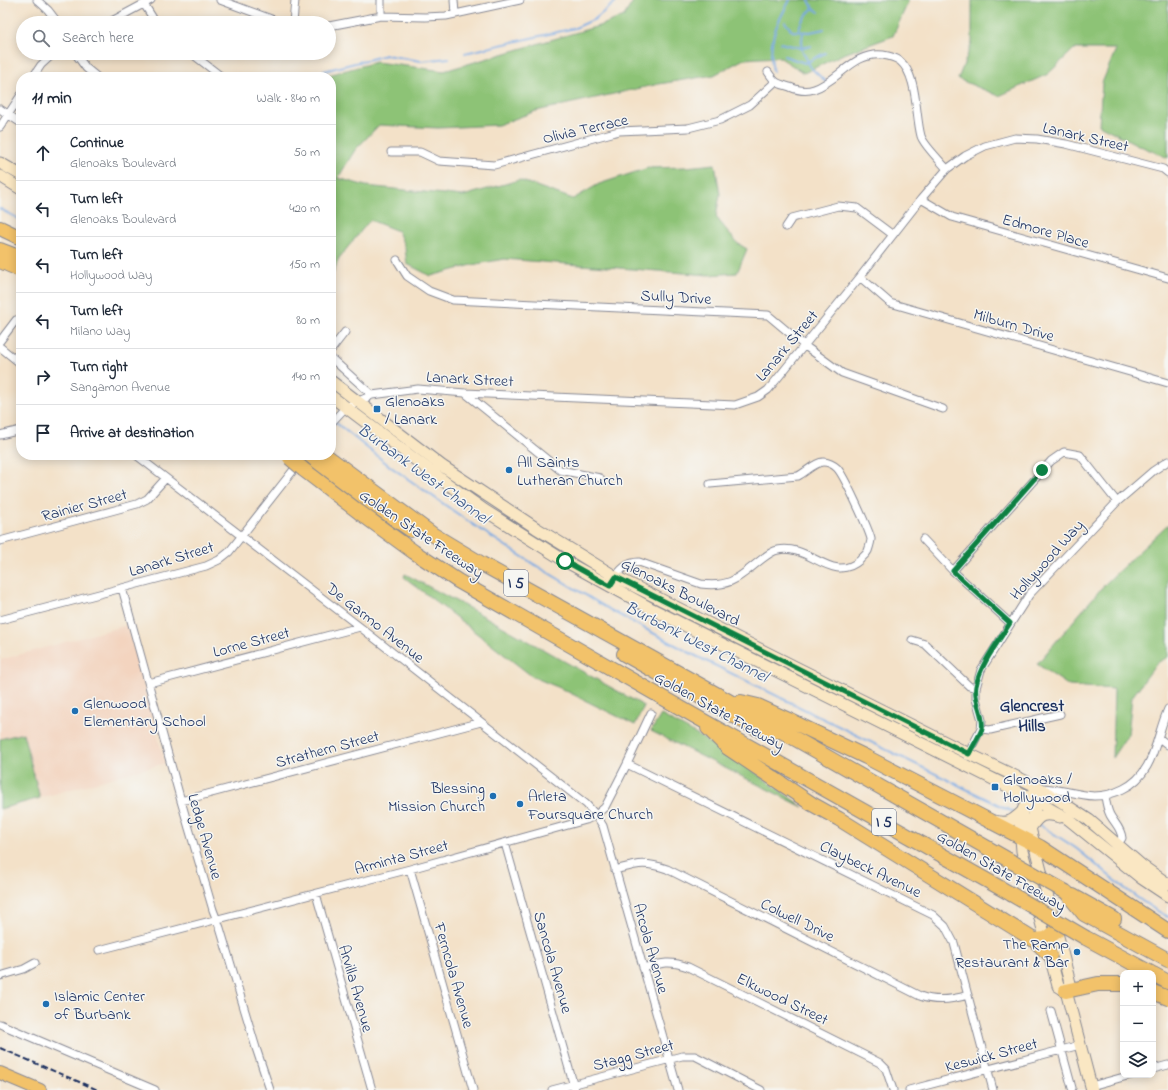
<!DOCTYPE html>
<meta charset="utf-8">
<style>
body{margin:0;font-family:"Indie Flower",sans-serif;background:#f2f2f3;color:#1f2937}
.controls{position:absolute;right:12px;bottom:12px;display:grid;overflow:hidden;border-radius:8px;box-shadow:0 2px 10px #0003}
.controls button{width:36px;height:36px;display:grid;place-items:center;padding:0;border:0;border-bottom:1px solid #e0e1e3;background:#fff;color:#1f2937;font:20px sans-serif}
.stop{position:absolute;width:12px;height:12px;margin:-9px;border:3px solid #0b8043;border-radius:50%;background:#fff}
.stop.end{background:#0b8043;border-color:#fff;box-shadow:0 1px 4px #0008}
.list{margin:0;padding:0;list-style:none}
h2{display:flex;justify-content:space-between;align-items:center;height:52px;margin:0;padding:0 16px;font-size:17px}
h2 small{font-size:13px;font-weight:400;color:#747a83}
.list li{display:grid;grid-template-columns:26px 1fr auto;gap:12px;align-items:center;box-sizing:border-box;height:56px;padding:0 16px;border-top:1px solid #e0e1e3}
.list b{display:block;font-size:15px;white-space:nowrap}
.list p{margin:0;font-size:13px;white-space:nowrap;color:#747a83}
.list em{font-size:13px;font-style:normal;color:#747a83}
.icon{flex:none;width:22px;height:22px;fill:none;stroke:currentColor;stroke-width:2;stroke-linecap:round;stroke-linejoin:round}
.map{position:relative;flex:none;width:1168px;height:1090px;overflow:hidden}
.search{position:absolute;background:#fff;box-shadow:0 2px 10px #0003;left:16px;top:16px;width:320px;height:44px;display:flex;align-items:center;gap:10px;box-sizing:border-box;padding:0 14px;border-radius:22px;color:#747a83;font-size:15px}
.panel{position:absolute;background:#fff;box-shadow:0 2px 10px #0003;left:16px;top:72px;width:320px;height:388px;border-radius:16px}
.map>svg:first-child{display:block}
.built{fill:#f3d4bf}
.green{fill:#8dc376;stroke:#54796a}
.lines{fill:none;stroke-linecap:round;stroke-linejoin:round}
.stream{stroke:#78a9e3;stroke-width:2}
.street-casing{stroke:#878893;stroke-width:9}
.secondary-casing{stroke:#878893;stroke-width:13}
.primary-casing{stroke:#878893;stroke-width:14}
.highway-casing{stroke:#878893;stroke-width:16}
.street{stroke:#fff;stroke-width:7}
.secondary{stroke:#fae7c3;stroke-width:11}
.primary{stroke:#f2c26a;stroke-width:12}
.highway{stroke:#f2c26a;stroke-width:14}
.rail{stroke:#1b2f5e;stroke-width:2;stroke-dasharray:6 3;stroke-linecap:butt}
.highway-bridge-casing{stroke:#878893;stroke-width:16;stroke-linecap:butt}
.highway-bridge{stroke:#f2c26a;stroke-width:14}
.route{stroke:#0b8043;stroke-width:5}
.poi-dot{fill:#1f6fb2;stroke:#f6f6f2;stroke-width:1.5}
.labels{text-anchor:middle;stroke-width:3;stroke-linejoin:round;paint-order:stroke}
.shield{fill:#f6f6f2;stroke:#5d6b8a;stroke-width:1}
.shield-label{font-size:15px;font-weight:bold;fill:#1b2f5e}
.street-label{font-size:16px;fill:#1b2f5e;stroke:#f6f6f2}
.poi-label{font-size:16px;fill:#1b2f5e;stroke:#f6f6f2;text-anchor:start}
.water-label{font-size:17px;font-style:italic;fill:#375486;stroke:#f6f6f2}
.neighbourhood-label{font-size:17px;font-weight:bold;fill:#1b2f5e;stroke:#f6f6f2}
</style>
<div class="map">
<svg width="1168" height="1090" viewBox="0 0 1168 1090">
<rect width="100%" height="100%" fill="#f6f6f2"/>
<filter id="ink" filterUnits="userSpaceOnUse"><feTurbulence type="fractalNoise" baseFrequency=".025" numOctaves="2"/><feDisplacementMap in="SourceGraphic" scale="8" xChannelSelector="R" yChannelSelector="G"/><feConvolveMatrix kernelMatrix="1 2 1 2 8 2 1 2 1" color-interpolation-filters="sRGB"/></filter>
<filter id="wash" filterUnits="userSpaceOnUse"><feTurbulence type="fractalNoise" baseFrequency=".012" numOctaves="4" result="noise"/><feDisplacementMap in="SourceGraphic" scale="16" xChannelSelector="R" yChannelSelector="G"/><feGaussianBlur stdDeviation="0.9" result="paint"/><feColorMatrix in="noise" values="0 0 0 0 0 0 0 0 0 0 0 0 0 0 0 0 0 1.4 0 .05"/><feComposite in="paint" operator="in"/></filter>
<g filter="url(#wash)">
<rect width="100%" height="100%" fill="#f3e1c8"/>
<path class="built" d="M127 625 165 763 0 809V660Z"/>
<path class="green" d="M634 0H909L893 36 841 55 804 73 779 57 744 59 714 75 659 84 536 111 498 125 438 128 379 125 355 150 338 178 366 186 463 196 519 180 573 199 599 184 648 168 686 167 715 164 720 194 716 217 737 243 747 249 737 273 709 275 504 259 472 265 431 276 407 264 405 248 398 231 370 220 339 258 331 279V77H321L376 62 444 71 602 25 624 16Z
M972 0H1168V158L1138 145 1099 125 1102 83 1116 49H1074L1048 74 999 96 958 79 972 43Z
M1168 524V657L1157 663 1132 697 1128 734 1112 758 1114 689 1069 686 1037 664 1104 585Z
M405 574 482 615 644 706 635 725 560 688 533 677 404 577Z
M661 715 692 732 738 760 803 807 651 731Z
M23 733 40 798 0 809V739Z"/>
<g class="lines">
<path class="stream" d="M809 0 813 8 819 12
M785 22 792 31 810 32 824 29
M799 32C799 22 806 15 813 8
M803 32 801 48 811 68 826 82
M780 43 801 48 811 46
M465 53 575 28 595 19 618 0
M784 56 805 63 825 53
M773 71C767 43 776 24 790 0
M310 77 320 72 386 55 421 61 449 58
M0 209 21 220
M335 422 391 467 475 526 532 563 612 611 694 655 1013 812
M1038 824C1051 832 1064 840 1077 849 1107 873 1134 899 1168 917"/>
</g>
</g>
<g filter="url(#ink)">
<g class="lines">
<defs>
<path id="street" d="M37 0 48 10 58 23
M220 0 282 23
M381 0V16
M454 0 455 14
M144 4 156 23
M108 23 151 0
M293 23 295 0
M329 26 381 16 425 17 446 16 520 0
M75 53 86 68 97 77
M191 53 222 77
M768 72C776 84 777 83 790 87 797 90 806 92 814 89 839 81 854 51 883 55 889 56 895 57 900 61 918 76 915 114 921 136 923 144 941 162 947 169
M33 77 41 65 54 53
M0 109 21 123
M0 127 21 95
M391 152H420L439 161 494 165 619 131 688 128 720 120 750 105 775 82
M921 199 952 217 1168 278
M786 227 792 218 838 206 857 208 893 235
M397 260 407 276 429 291 453 300 768 315 805 346 842 373 943 409
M860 277 890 303 1168 383
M0 341 16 320
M0 347 21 364
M331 350 345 332
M331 358 372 395
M465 393 560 470 600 478
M331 423 346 407 372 395 418 389 465 393 735 405 758 397 768 390 860 277 921 199 947 169 965 156 985 146 1015 138 1037 139 1066 144 1163 169 1168 173
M0 435 21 430
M136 455 360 627 586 804 596 815 603 826 678 1090
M923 539 953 571 1010 623
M0 541 137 504 147 499 166 478
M953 571 1051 461 1064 452 1080 455 1117 502
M614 579C620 570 627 562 639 562L701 584C732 588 740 576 762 559 767 555 772 551 778 550 809 543 832 585 860 560 862 557 866 555 868 551 869 548 871 542 871 539 869 530 844 475 837 468 834 465 828 462 823 462 815 462 805 473 798 476L710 484
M122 588 181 801 213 910 220 928 256 1048 270 1090
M0 620 206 566 219 560 229 552 299 463
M912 640 925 644 969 686 976 688
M149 683 360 627
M981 729 990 730 1060 714
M1159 738 1168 745
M967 756 981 729 982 720 976 699V688L981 670 1029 595 1117 502 1153 471 1168 461
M627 764 933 915 945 926 954 943 993 1090
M1043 788C1060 789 1077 795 1094 796 1105 796 1113 794 1123 789 1155 774 1155 738 1168 709
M1105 796C1106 803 1107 809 1110 815 1115 824 1121 828 1122 838L1116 847
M181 801 481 722
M505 843 575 1090
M410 869 473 1090
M615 870C638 864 644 861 667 869L920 996C936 1002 952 1000 968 995
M316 894 372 1090
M99 950 410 869 586 820 596 815 605 807 627 764 651 713
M643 968C661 963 670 960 688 967L880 1063 886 1069 893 1090
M0 976 24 969 35 963
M1051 1011 1072 1088
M0 1024 155 1090
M1153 1069 1168 1065
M1091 1086 1131 1075
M552 1090 682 1056H695L761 1090
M909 1090 1080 1045"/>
<path id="secondary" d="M0 163 21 175
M0 176 21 189
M331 381 442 466 536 528 616 577 969 754 1040 788 1089 820 1141 865 1168 884
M331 396 445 482 484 510 565 561 610 586 652 609 1029 797 1068 819 1141 878 1168 896
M1035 792 1029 797 1022 812 1020 826 1022 851 1058 986 1066 991
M1039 795 1032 818 1030 828 1070 983 1066 991 1092 1090
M993 821C1008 824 1011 822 1022 812
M1031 827C1039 815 1044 812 1060 817"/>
<path id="primary" d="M0 1073 40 1090"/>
<path id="highway" d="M0 228 21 238
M0 250 21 258
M0 261 21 270
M309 455 372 503 411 530
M325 455 432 534 482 564 718 695 1014 863
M304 470 359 512 414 552 458 581 693 715 1011 894
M624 654 761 731H781
M741 702 758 706 791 721 866 757 1040 847 1168 931
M708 728 728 748 812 804 839 819 1034 940 1050 955
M1066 892 1084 914 1168 960
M1073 896 1114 919
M1086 938 1151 973
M1034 940 1046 939 1057 931
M1153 974 1168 982
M1066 991 1098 984H1123
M1153 992 1168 998"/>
</defs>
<use href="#street" class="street-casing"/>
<use href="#secondary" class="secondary-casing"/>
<use href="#primary" class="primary-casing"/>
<use href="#highway" class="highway-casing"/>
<use href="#street" class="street"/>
<use href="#secondary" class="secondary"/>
<use href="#primary" class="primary"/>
<use href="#highway" class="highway"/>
<path class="rail" d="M0 1048 98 1090"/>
<defs>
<path id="highway-bridge" d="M290 458 304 470
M1014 863 1066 892
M1011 894 1086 938"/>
</defs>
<use href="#highway-bridge" class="highway-bridge-casing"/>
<use href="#highway-bridge" class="highway-bridge"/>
</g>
</g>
<g class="lines" filter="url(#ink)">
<path class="route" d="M565 561 610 586 616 577 969 754C973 746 979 737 982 729 985 715 973 701 976 686 980 665 998 642 1010 623L953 571 1042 470"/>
</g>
<g class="poi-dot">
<rect x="373" y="405" width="8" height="8" rx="2"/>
<circle cx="509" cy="470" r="4"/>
<circle cx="75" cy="711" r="4"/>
<rect x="991" y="783" width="8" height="8" rx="2"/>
<circle cx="493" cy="796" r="4"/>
<circle cx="520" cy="804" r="4"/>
<circle cx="1077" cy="952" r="4"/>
<circle cx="46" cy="1004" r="4"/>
</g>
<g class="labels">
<g class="shield">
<rect x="504" y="570" width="24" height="26" rx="3"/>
<rect x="872" y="809" width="24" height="26" rx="3"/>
</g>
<g class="shield-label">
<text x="516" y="588">I 5</text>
<text x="884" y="827">I 5</text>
</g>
<g class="street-label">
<text transform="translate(585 128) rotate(-13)" y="6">Olivia Terrace</text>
<text transform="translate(1086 136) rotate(13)" y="6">Lanark Street</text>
<text transform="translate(1046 230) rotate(16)" y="6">Edmore Place</text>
<text transform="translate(676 296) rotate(3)" y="6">Sully Drive</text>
<text transform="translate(1014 324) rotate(16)" y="6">Milburn Drive</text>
<text transform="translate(786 345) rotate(-50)" y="6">Lanark Street</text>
<text transform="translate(470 378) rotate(3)" y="6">Lanark Street</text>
<text transform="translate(84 504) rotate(-15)" y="6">Rainier Street</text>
<text transform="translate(422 533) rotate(34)" y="6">Golden State Freeway</text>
<text transform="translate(171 558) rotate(-17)" y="6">Lanark Street</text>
<text transform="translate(1046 559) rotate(-48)" y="6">Hollywood Way</text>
<text transform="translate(681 591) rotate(27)" y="6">Glenoaks Boulevard</text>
<text transform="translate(376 622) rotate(38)" y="6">De Garmo Avenue</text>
<text transform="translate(251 641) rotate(-15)" y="6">Lorne Street</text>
<text transform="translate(720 710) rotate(29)" y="6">Golden State Freeway</text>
<text transform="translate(327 748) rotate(-15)" y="6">Strathern Street</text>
<text transform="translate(206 836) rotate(74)" y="6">Ledge Avenue</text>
<text transform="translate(401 856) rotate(-15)" y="6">Arminta Street</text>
<text transform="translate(871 868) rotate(26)" y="6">Claybeck Avenue</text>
<text transform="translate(1002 870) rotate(30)" y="6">Golden State Freeway</text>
<text transform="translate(798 919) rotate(26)" y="6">Colwell Drive</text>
<text transform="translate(652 948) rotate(74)" y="6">Arcola Avenue</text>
<text transform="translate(554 962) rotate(74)" y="6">Sancola Avenue</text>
<text transform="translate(455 975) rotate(74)" y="6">Ferncola Avenue</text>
<text transform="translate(357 988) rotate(74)" y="6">Arvilla Avenue</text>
<text transform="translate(783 998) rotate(26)" y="6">Elkwood Street</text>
<text transform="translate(633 1054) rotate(-15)" y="6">Stagg Street</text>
<text transform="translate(991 1054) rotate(-15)" y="6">Keswick Street</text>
</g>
<g class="poi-label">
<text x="385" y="406">Glenoaks<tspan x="385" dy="18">/ Lanark</tspan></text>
<text x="517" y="467">All Saints<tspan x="517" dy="18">Lutheran Church</tspan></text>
<text x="83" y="708">Glenwood<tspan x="83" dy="18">Elementary School</tspan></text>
<text x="1003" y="784">Glenoaks /<tspan x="1003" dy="18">Hollywood</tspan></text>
<text x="485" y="793" text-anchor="end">Blessing<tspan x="485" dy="18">Mission Church</tspan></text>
<text x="528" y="801">Arleta<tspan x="528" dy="18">Foursquare Church</tspan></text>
<text x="1069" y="949" text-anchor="end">The Ramp<tspan x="1069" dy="18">Restaurant &amp; Bar</tspan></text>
<text x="54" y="1001">Islamic Center<tspan x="54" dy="18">of Burbank</tspan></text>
</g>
<g class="water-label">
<text transform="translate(424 473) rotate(36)" y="6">Burbank West Channel</text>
<text transform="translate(697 641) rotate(27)" y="6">Burbank West Channel</text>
</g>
<g class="neighbourhood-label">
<text x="1032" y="711">Glencrest<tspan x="1032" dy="20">Hills</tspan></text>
</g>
</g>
</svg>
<div class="controls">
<button>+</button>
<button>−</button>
<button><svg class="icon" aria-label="layers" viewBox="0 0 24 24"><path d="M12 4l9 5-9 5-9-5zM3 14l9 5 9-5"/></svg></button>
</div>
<div class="stop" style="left:565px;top:561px"></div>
<div class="stop end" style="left:1042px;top:470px"></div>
<div class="search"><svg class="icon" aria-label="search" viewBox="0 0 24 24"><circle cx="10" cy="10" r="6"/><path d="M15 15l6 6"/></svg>Search here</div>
<section class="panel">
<h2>11 min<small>Walk · 840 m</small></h2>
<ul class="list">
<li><svg class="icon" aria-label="ahead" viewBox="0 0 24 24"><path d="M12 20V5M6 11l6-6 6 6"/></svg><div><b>Continue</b><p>Glenoaks Boulevard</p></div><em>50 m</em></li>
<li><svg class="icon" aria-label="left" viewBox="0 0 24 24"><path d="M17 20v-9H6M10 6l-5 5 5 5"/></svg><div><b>Turn left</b><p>Glenoaks Boulevard</p></div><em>420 m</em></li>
<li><svg class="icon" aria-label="left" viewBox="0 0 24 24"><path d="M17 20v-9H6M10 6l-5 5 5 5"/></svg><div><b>Turn left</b><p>Hollywood Way</p></div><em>150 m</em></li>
<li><svg class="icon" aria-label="left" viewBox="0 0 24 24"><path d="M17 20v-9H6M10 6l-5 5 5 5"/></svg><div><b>Turn left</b><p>Milano Way</p></div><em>80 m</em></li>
<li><svg class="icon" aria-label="right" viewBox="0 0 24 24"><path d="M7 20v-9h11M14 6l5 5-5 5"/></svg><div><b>Turn right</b><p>Sangamon Avenue</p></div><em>140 m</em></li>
<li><svg class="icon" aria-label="arrive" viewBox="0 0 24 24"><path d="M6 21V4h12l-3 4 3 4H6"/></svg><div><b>Arrive at destination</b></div></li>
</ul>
</section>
</div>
